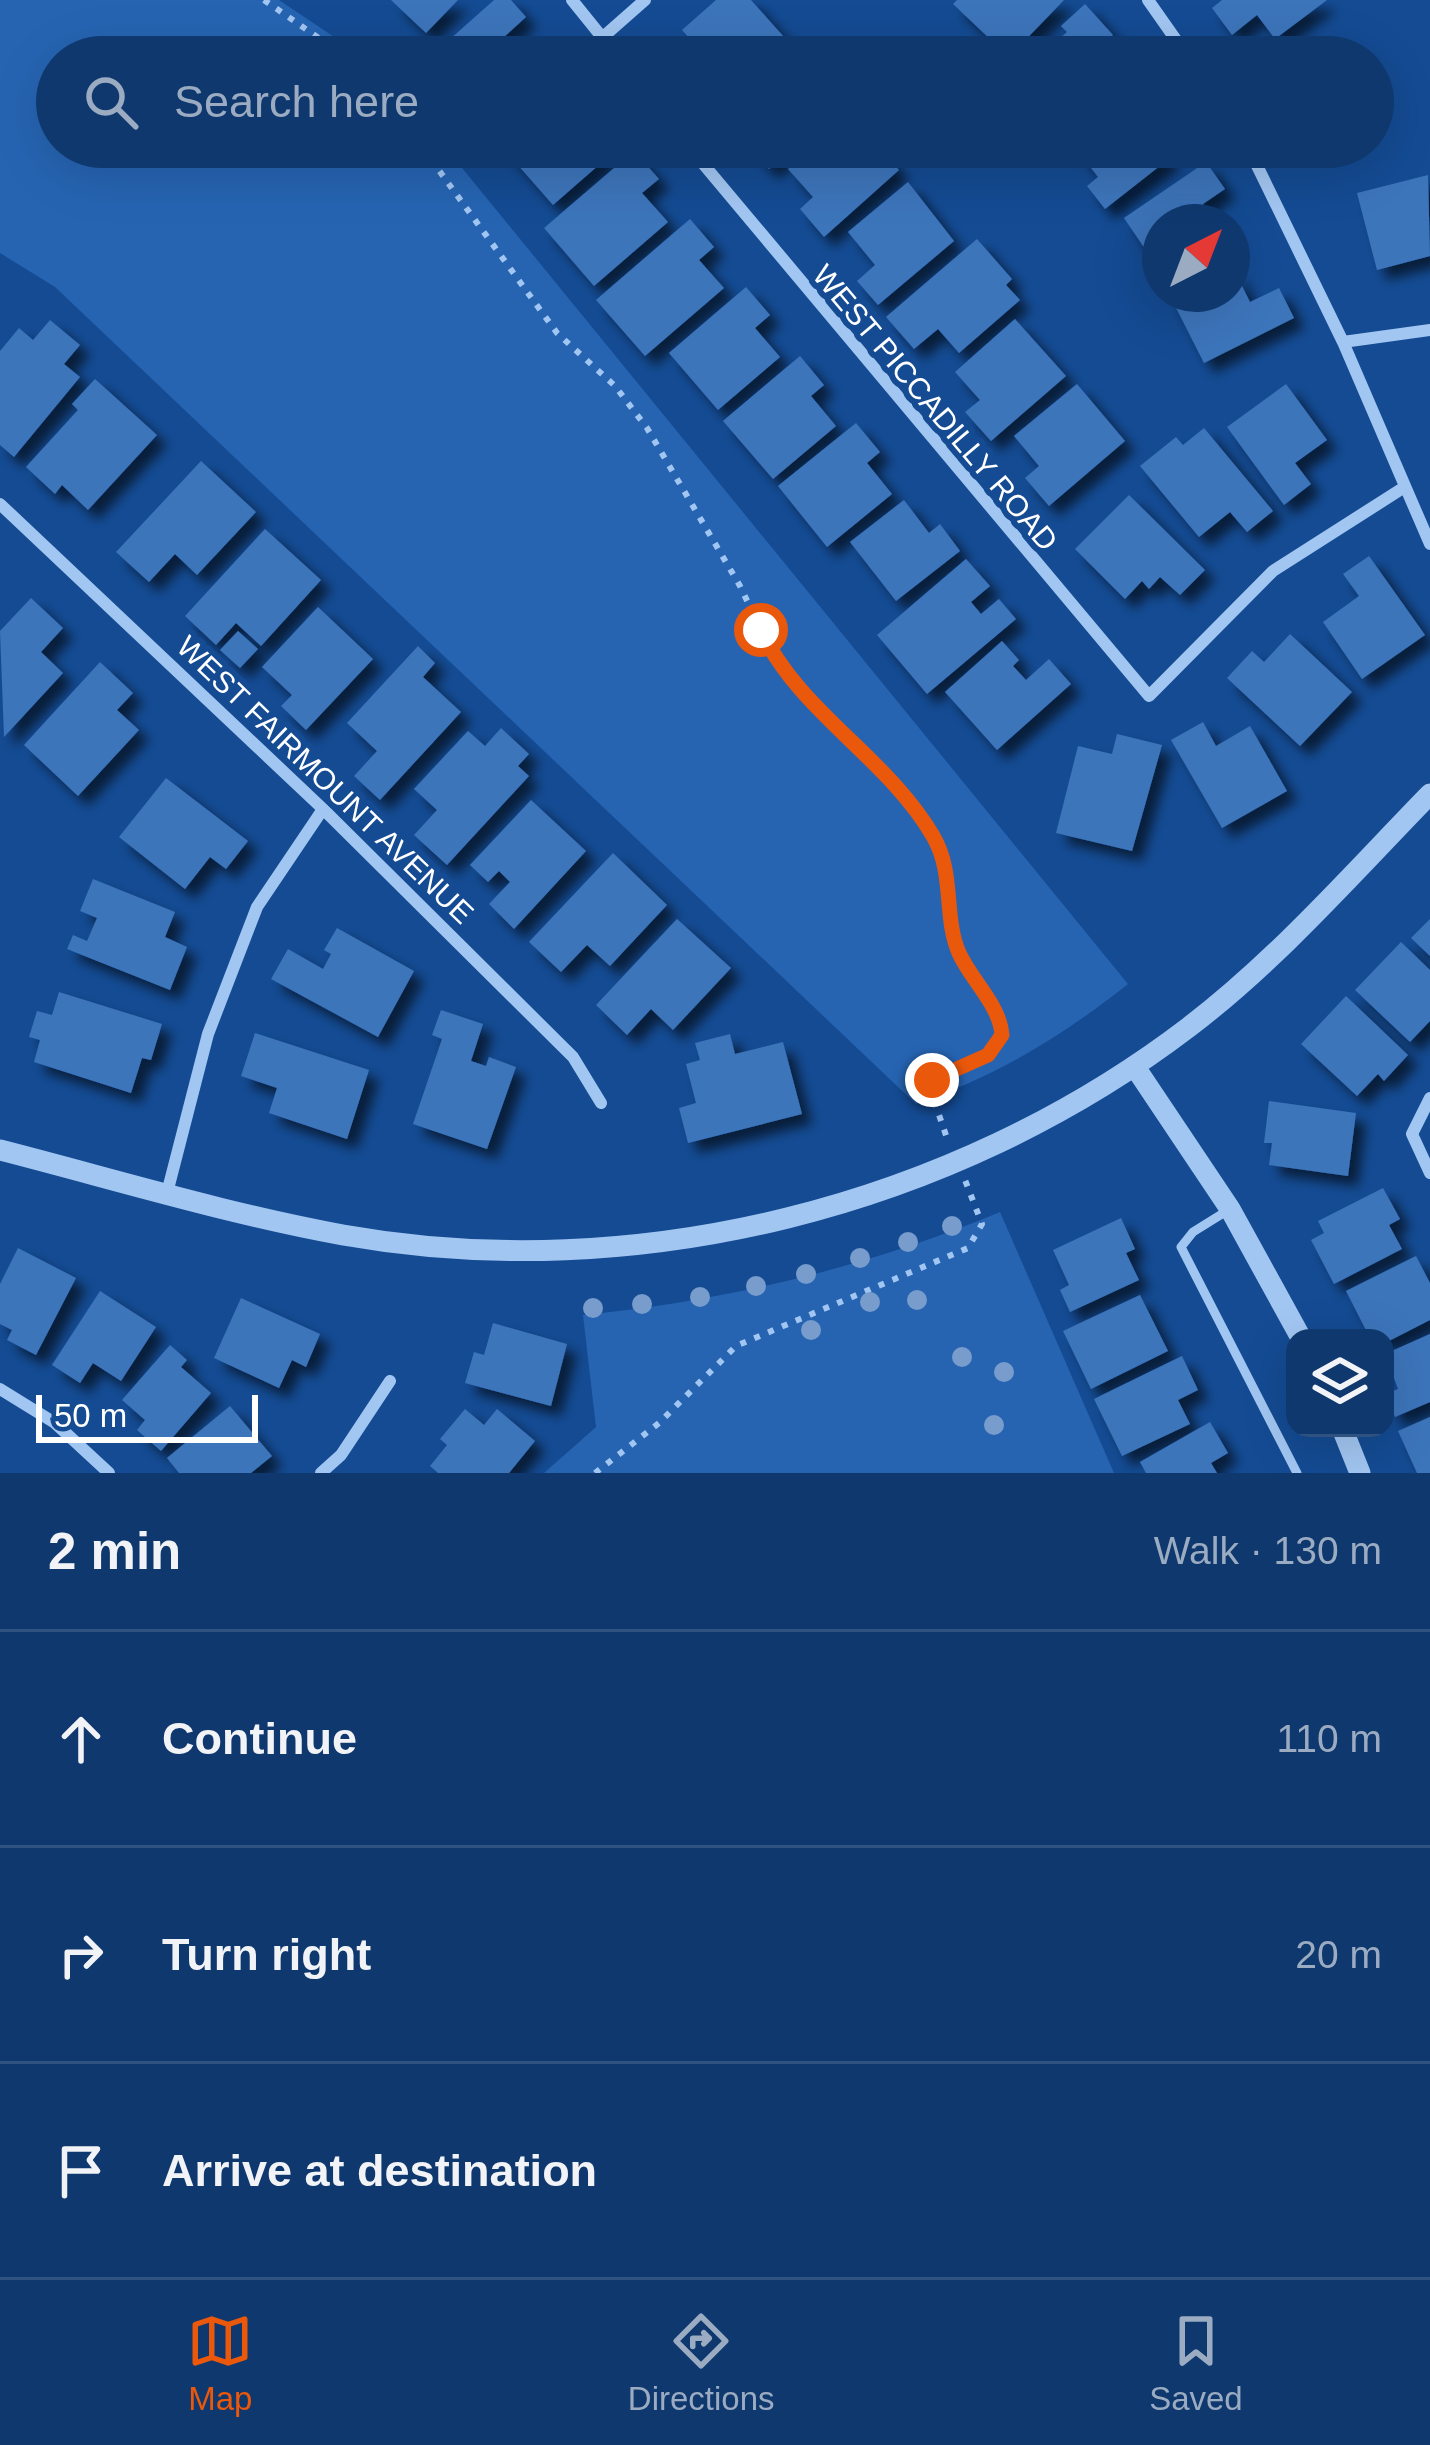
<!DOCTYPE html>
<meta charset="utf-8">
<style>
body{margin:0;font-family:Helvetica,sans-serif;background:#1d4376;color:#f1f3f6}
.controls{position:absolute;right:36px;bottom:36px;display:grid;overflow:hidden;border-radius:24px;box-shadow:0 12px 48px #0002}
.controls button{width:108px;height:108px;display:grid;place-items:center;padding:0;border:0;border-bottom:3px solid #2f5281;background:#0f386e;color:#f1f3f6;font:60px sans-serif}
.compass{position:absolute;left:1142px;top:204px;width:108px;height:108px;border-radius:50%;background:#0f386e;box-shadow:0 12px 48px #0002;rotate:42deg}
.scale{position:absolute;left:36px;bottom:30px;width:222px;box-sizing:border-box;padding-left:12px;border:6px solid #fff;border-top:0;font-size:33px;line-height:42px;white-space:nowrap;color:#fff;-webkit-text-stroke:9px #144b93;paint-order:stroke}
.stop{position:absolute;width:36px;height:36px;margin:-27px;border:9px solid #ea580c;border-radius:50%;background:#fff}
.stop.end{background:#ea580c;border-color:#fff;box-shadow:0 3px 12px #0008}
.list{margin:0;padding:0;list-style:none}
h2{display:flex;justify-content:space-between;align-items:center;height:156px;margin:0;padding:0 48px;font-size:51px}
h2 small{font-size:39px;font-weight:400;color:#9bacc2}
.list li{display:grid;grid-template-columns:78px 1fr auto;gap:36px;align-items:center;box-sizing:border-box;height:216px;padding:0 48px;border-top:3px solid #2f5281}
.list b{display:block;font-size:45px;white-space:nowrap}
.list em{font-size:39px;font-style:normal;color:#9bacc2}
.icon{flex:none;width:66px;height:66px;fill:none;stroke:currentColor;stroke-width:2;stroke-linecap:round;stroke-linejoin:round}
.map{position:relative;flex:none;width:1430px;height:1473px;overflow:hidden}
.search{position:absolute;background:#0f386e;box-shadow:0 12px 48px #0002;left:36px;right:36px;top:36px;height:132px;display:flex;align-items:center;gap:30px;box-sizing:border-box;padding:0 42px;border-radius:66px;color:#9bacc2;font-size:45px}
.sheet{height:804px;background:#0f386e}
nav{display:flex;justify-content:space-around;align-items:center;box-sizing:border-box;height:168px;border-top:3px solid #2f5281;background:#0f386e;font-size:33px;color:#9bacc2}
nav a{display:grid;justify-items:center;gap:6px}
nav .on{color:#ea580c}
.map>svg:first-child{display:block}
.green{fill:#2664b2}
.building{fill:#3d74bb;filter:url(#shadow)}
.lines{fill:none;stroke-linecap:round;stroke-linejoin:round}
.path{stroke:#a2c6f2;stroke-width:6;stroke-dasharray:6 9;stroke-linecap:butt}
.service{stroke:#a2c6f2;stroke-width:9}
.minor{stroke:#a2c6f2;stroke-width:12}
.tertiary{stroke:#a2c6f2;stroke-width:21}
.tree{fill:#789dcd}
.route{stroke:#ea580c;stroke-width:15}
.labels{text-anchor:middle;stroke-width:12;stroke-linejoin:round;paint-order:stroke}
.street-label{font-size:30px;fill:#fff;stroke:#144b93}
</style>
<div class="map">
<svg width="1430" height="1473" viewBox="0 0 1430 1473">
<defs>
<filter id="shadow"><feDropShadow dx="10" dy="10" stdDeviation="6" flood-color="#0009"/></filter>
</defs>
<rect width="100%" height="100%" fill="#144b93"/>
<path class="green" d="M0 0H279L364 57H57V147H445L1128 984C1061 1037 997 1076 916 1104L55 287 0 253Z
M1000 1212 1114 1473H544L596 1427 583 1315C728 1300 865 1268 1000 1212Z"/>
<path class="building" d="M391 0H458L426 33Z
M494 0H511L526 17 503 38 521 57H430Z
M716 0H751L784 37 762 57H706L682 30Z
M957 0H1064L1009 57 953 4Z
M1222 0H1327L1275 39 1257 15 1232 35 1212 8Z
M1085 4 1113 35 1099 48 1106 57H1039L1067 32 1061 26Z
M502 147H600L608 157 553 205Z
M749 147H793L769 169Z
M813 147H878L899 170 824 237 800 209 813 197 788 169Z
M1075 147H1162L1170 158 1105 209 1087 186 1098 177Z
M634 151 659 179 642 193 668 222 594 286 544 228Z
M1206 162 1225 189 1203 204 1216 222H1160V271L1124 218Z
M1428 175 1430 256 1377 270 1357 193Z
M908 182 954 241 878 305 857 281 875 265 848 232Z
M690 219 714 247 699 260 724 288 645 356 596 300Z
M977 239 1012 279 1006 285 1020 300 959 353 938 329 914 349 886 317Z
M1232 266 1250 302 1279 288 1294 318 1204 363 1169 294H1232Z
M746 287 770 315 755 328 780 357 718 410 669 353Z
M1015 319 1066 376 991 441 965 412 980 400 955 372Z
M50 320 80 345 64 364 80 377 14 457 0 445V351L19 328 33 340Z
M800 356 824 385 811 396 836 426 773 479 723 421Z
M95 379 157 435 88 510 62 485 55 494 26 467 78 410 72 404Z
M1077 384 1125 441 1049 506 1025 478 1039 466 1014 436Z
M1286 384 1327 440 1295 463 1311 484 1284 505 1227 427Z
M856 423 880 452 867 463 892 494 827 547 778 486Z
M1204 428 1273 511 1247 532 1230 512 1199 537 1140 466 1176 437 1183 445Z
M201 461 256 512 197 575 175 554 149 582 116 552Z
M1129 495 1205 570 1180 595 1160 577 1149 589 1142 581 1125 599 1075 549Z
M904 500 929 533 940 524 960 551 896 601 850 542Z
M265 529 321 580 261 646 236 623 216 645 185 616Z
M1369 556 1425 635 1362 679 1323 622 1359 596 1343 574Z
M966 559 990 586 971 602 981 614 999 599 1016 619 927 694 877 635Z
M31 598 63 628 41 652 63 673 4 737 0 631Z
M318 607 373 659 306 730 281 706 292 695 262 667Z
M238 631 258 649 240 668 220 650Z
M1290 634 1352 692 1300 746 1227 678 1252 651 1264 662Z
M1002 641 1019 660 1013 666 1026 680 1049 659 1071 684 997 750 945 692Z
M418 646 435 663 423 677 461 712 380 800 354 776 377 751 347 723Z
M100 662 133 693 117 710 139 730 78 796 24 745Z
M1203 722 1216 746 1250 726 1287 791 1222 828 1171 740Z
M501 728 529 754 518 766 529 776 447 865 414 835 437 810 414 789 468 731 485 746Z
M1117 734 1162 745 1132 851 1056 833 1078 746 1112 754Z
M166 778 248 841 226 869 210 857 185 889 119 837Z
M531 800 586 851 514 929 489 904 510 882 499 871 488 882 470 865Z
M613 853 667 905 610 966 587 945 561 972 529 942Z
M93 879 175 912 165 937 187 947 170 990 67 949 73 935 87 941 97 918 80 911Z
M677 919 731 968 673 1030 651 1009 627 1035 596 1005Z
M1430 919V956L1411 938Z
M337 928 414 971 378 1037 271 979 288 949 323 969 331 954 324 950Z
M1401 942 1430 970V1021L1410 1042 1355 990Z
M59 992 162 1024 151 1060 142 1058 131 1093 34 1062 40 1040 29 1037 37 1011 52 1015Z
M1346 996 1408 1055 1384 1081 1378 1074 1357 1096 1301 1044Z
M441 1010 483 1024 471 1061 486 1066 489 1057 516 1067 487 1149 413 1124 442 1039 432 1035Z
M255 1033 369 1070 347 1139 269 1113 277 1088 241 1076Z
M730 1034 735 1054 783 1042 802 1114 688 1143 679 1108 696 1103 686 1064 700 1060 695 1043Z
M1269 1101 1356 1113 1348 1176 1269 1165 1272 1143H1264Z
M1383 1188 1400 1219 1389 1225 1402 1249 1334 1284 1311 1240 1324 1233 1318 1221Z
M1121 1218 1135 1249 1126 1253 1139 1280 1070 1312 1060 1290 1069 1285 1053 1250Z
M18 1248 76 1278 36 1355 7 1340 12 1330 0 1324V1284Z
M1416 1256 1430 1283V1320L1385 1343V1338H1370L1346 1291Z
M100 1291 156 1327 121 1381 93 1363 80 1383 52 1365Z
M1140 1295 1168 1351 1091 1389 1063 1331Z
M241 1298 320 1334 306 1367 292 1360 279 1388 214 1358Z
M493 1323 567 1344 551 1406 465 1383 474 1352 484 1355Z
M1430 1334V1402L1395 1417 1385 1394 1398 1389 1385 1354Z
M170 1345 187 1360 181 1367 211 1393 161 1451 137 1430 145 1420 122 1400Z
M1182 1356 1198 1390 1178 1400 1190 1424 1122 1456 1094 1399Z
M230 1406 272 1456 251 1473H179L167 1458Z
M465 1409 484 1425 497 1409 535 1441 509 1473H438L430 1466 447 1445 440 1439Z
M1430 1417V1473H1417L1398 1431Z
M1210 1422 1228 1453 1211 1463 1217 1473H1146L1140 1462Z"/>
<g class="lines">
<path class="path" d="M264 0 346 57
M422 147 557 333 615 386 647 428 740 586 779 667 849 734 925 823 948 873 958 950 999 1019 1002 1035C987 1068 948 1058 929 1086L948 1141
M595 1473 659 1423 736 1346 968 1248 982 1224 965 1180"/>
<path class="service" d="M1230 1209 1193 1232 1181 1247 1297 1473"/>
<path class="minor" d="M572 0 618 57
M1148 0 1188 57
M603 37 645 0
M689 147 1149 696 1273 571 1403 488
M1248 147 1343 342 1430 544
M1343 342 1430 330
M0 504 323 809 573 1057 601 1103
M1430 1098 1412 1134 1430 1173
M167 1193 208 1034 257 907 323 809
M0 1389 55 1423 109 1473
M321 1473 341 1455 390 1381"/>
<path class="tertiary" d="M1135 1067 1230 1209 1301 1338
M0 1150C113 1179 228 1214 343 1235 636 1287 953 1207 1189 1027 1278 959 1352 874 1430 794
M1342 1428 1360 1473"/>
</g>
<g class="tree">
<circle cx="952" cy="1226" r="10"/>
<circle cx="908" cy="1242" r="10"/>
<circle cx="860" cy="1258" r="10"/>
<circle cx="806" cy="1274" r="10"/>
<circle cx="756" cy="1286" r="10"/>
<circle cx="700" cy="1297" r="10"/>
<circle cx="917" cy="1300" r="10"/>
<circle cx="870" cy="1302" r="10"/>
<circle cx="642" cy="1304" r="10"/>
<circle cx="593" cy="1308" r="10"/>
<circle cx="811" cy="1330" r="10"/>
<circle cx="962" cy="1357" r="10"/>
<circle cx="1004" cy="1372" r="10"/>
<circle cx="994" cy="1425" r="10"/>
</g>
<g class="lines">
<path class="route" d="M761 630C798 711 888 758 933 836 955 873 943 916 959 953 971 980 1000 1005 1002 1035L988 1055 932 1080"/>
</g>
<g class="labels">
<g class="street-label">
<text transform="translate(935 408) rotate(50)" y="10">WEST PICCADILLY ROAD</text>
<text transform="translate(325 780) rotate(44)" y="10">WEST FAIRMOUNT AVENUE</text>
</g>
</g>
</svg>
<div class="controls">
<button><svg class="icon" aria-label="layers" viewBox="0 0 24 24"><path d="M12 4l9 5-9 5-9-5zM3 14l9 5 9-5"/></svg></button>
</div>
<svg class="compass" viewBox="-18 -18 36 36"><path d="M0-13l5 13h-10z" fill="#e53935"/><path d="M0 13l5-13h-10z" fill="#9bacc2"/></svg>
<div class="scale">50 m</div>
<div class="stop" style="left:761px;top:630px"></div>
<div class="stop end" style="left:932px;top:1080px"></div>
<div class="search"><svg class="icon" aria-label="search" viewBox="0 0 24 24"><circle cx="10" cy="10" r="6"/><path d="M15 15l6 6"/></svg>Search here</div>
</div>
<section class="sheet">
<h2>2 min<small>Walk · 130 m</small></h2>
<ul class="list">
<li><svg class="icon" aria-label="ahead" viewBox="0 0 24 24"><path d="M12 20V5M6 11l6-6 6 6"/></svg><div><b>Continue</b></div><em>110 m</em></li>
<li><svg class="icon" aria-label="right" viewBox="0 0 24 24"><path d="M7 20v-9h11M14 6l5 5-5 5"/></svg><div><b>Turn right</b></div><em>20 m</em></li>
<li><svg class="icon" aria-label="arrive" viewBox="0 0 24 24"><path d="M6 21V4h12l-3 4 3 4H6"/></svg><div><b>Arrive at destination</b></div></li>
</ul>
</section>
<nav>
<a class="on"><svg class="icon" aria-label="map" viewBox="0 0 24 24"><path d="M3 6l6-2 6 2 6-2v14l-6 2-6-2-6 2zM9 4v14M15 6v14"/></svg>Map</a>
<a><svg class="icon" aria-label="directions" viewBox="0 0 24 24"><path d="M12 3l9 9-9 9-9-9zM9 14v-3h6M13 9l2 2-2 2"/></svg>Directions</a>
<a><svg class="icon" aria-label="saved" viewBox="0 0 24 24"><path d="M7 4h10v16l-5-4-5 4z"/></svg>Saved</a>
</nav>
